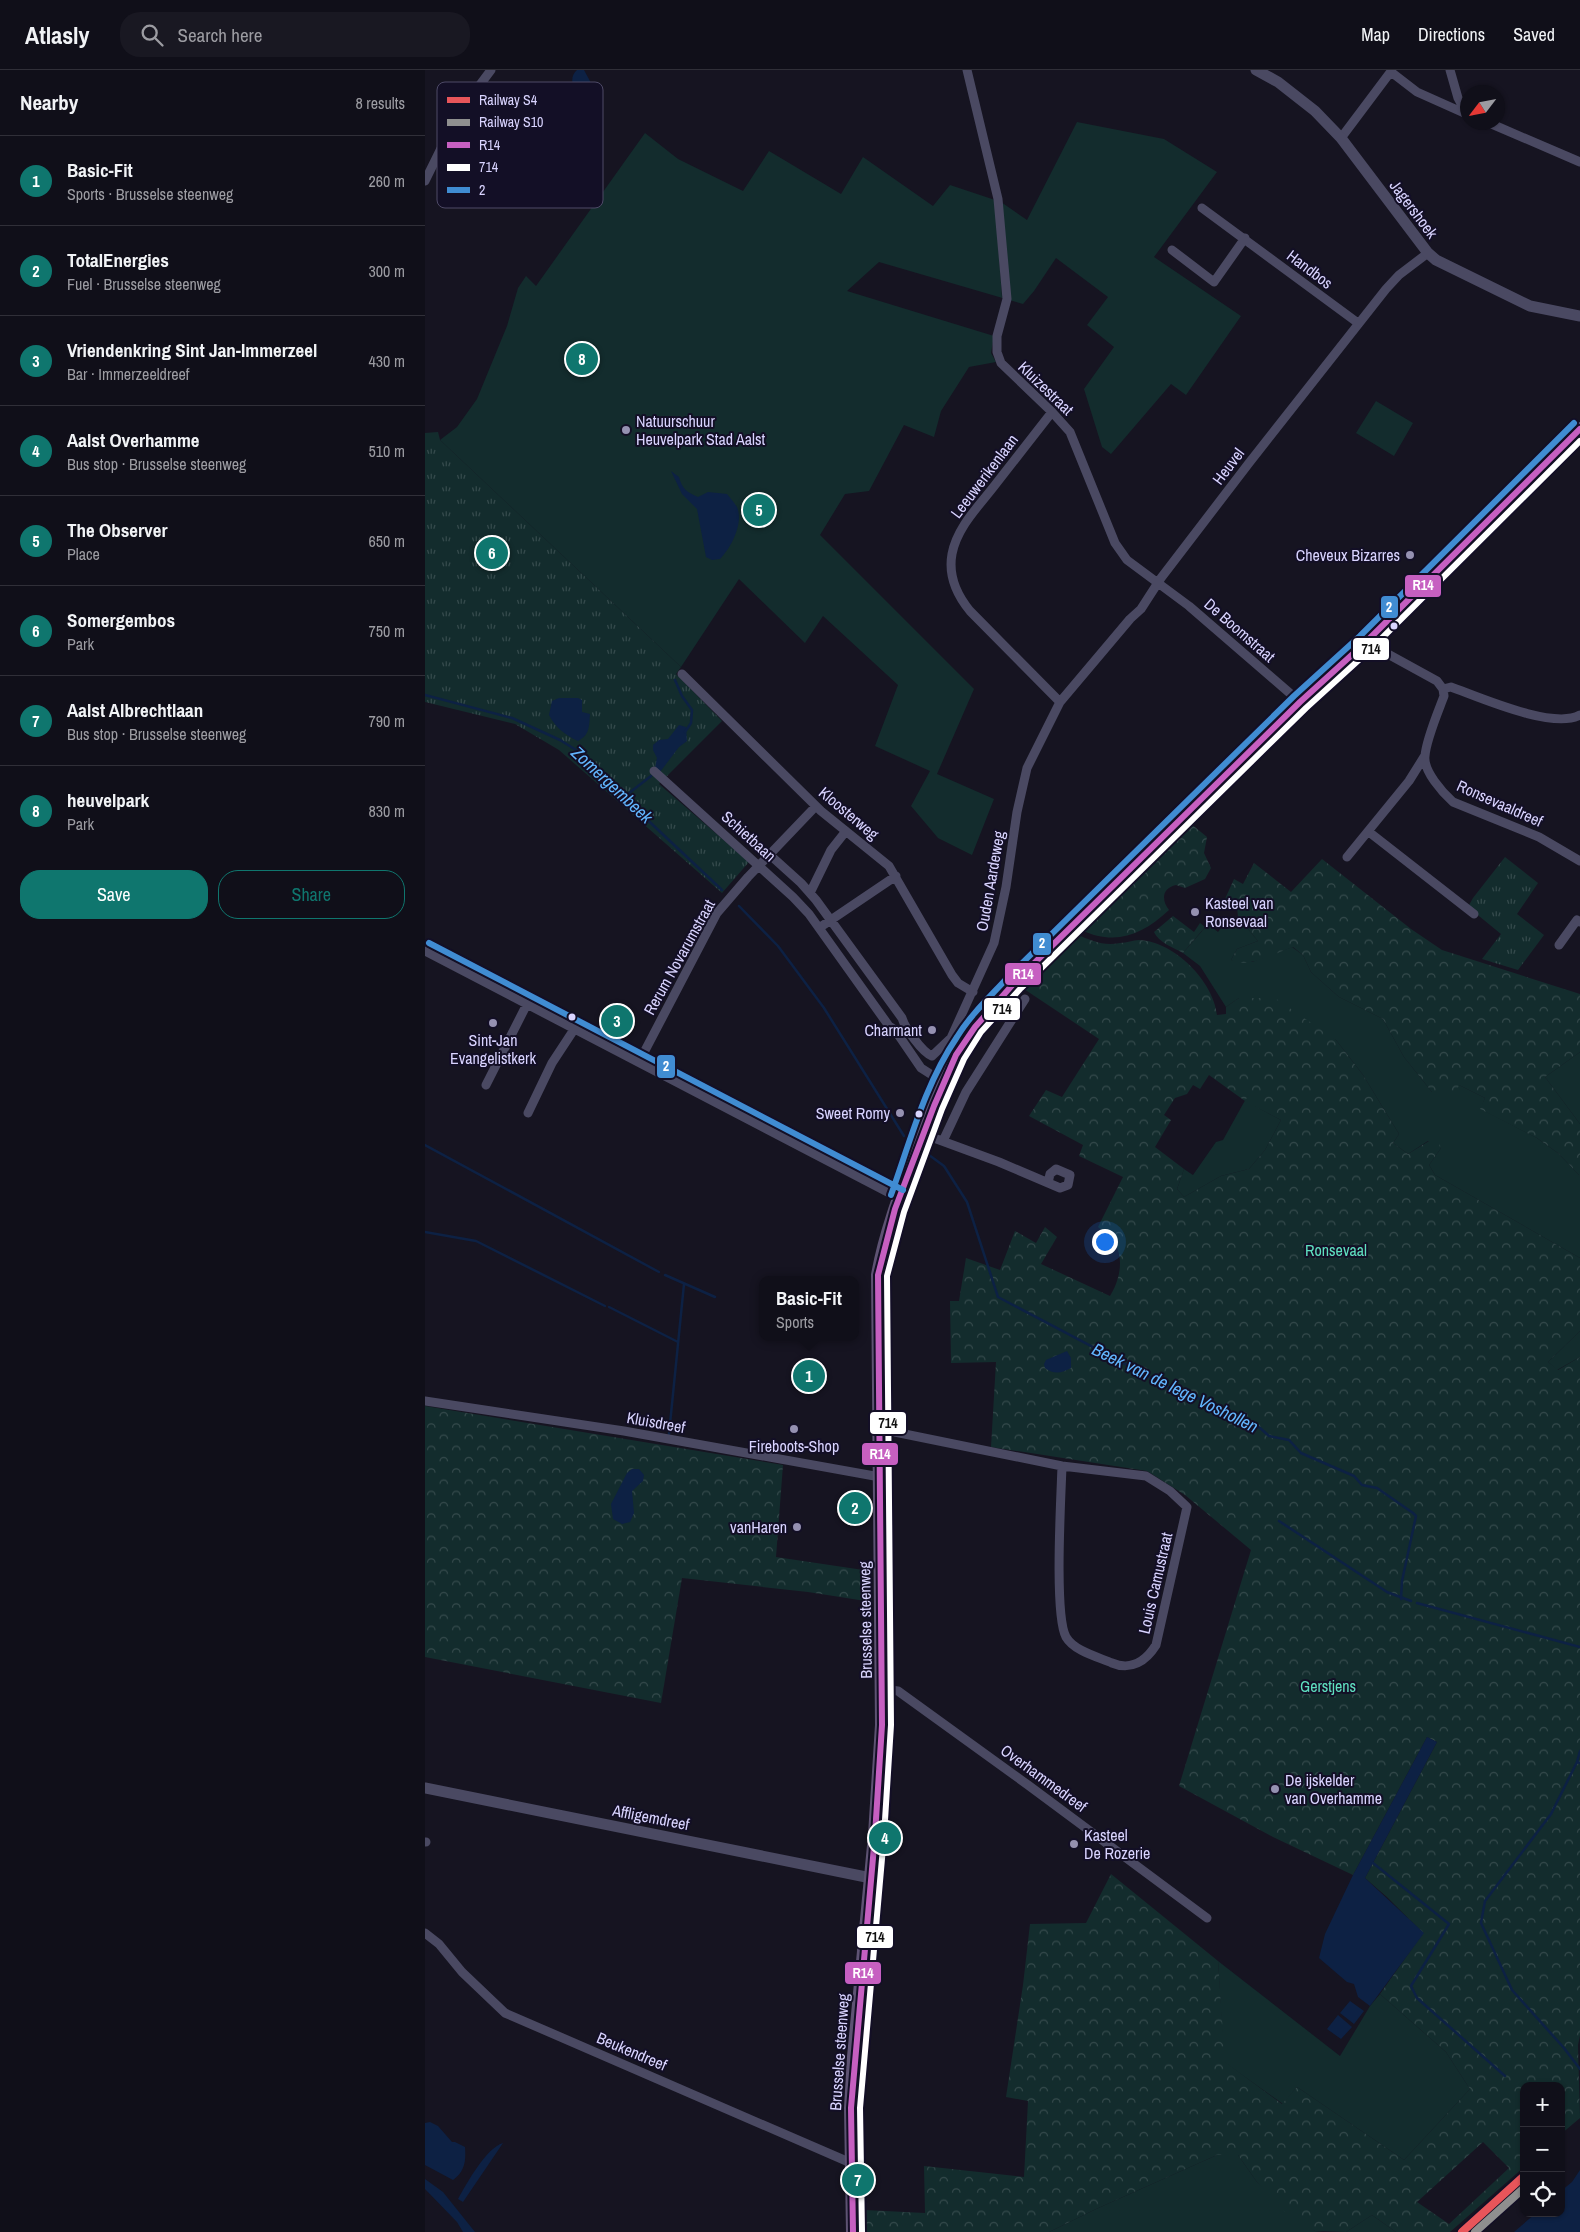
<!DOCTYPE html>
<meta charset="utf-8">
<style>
body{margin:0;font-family:"Archivo Narrow",sans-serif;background:#191822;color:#f1f3f6}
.controls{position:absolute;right:15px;bottom:15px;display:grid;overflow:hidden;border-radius:10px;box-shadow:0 1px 4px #0004}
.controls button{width:45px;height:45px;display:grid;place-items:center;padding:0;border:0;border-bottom:1px solid #302f38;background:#100f19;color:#f1f3f6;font:25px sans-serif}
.compass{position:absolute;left:1035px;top:15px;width:45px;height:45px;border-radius:50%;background:#100f19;box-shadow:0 1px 4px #0004;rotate:238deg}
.you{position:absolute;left:679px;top:1171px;width:18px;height:18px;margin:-12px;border:4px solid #fff;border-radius:50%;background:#1a73e8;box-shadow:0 0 0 8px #1a73e833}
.badge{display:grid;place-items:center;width:32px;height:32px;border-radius:50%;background:#0f766e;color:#fff;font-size:16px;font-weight:700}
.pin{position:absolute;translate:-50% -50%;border:2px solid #fff;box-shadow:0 1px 5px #0006}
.popup{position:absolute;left:334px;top:1206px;width:100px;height:65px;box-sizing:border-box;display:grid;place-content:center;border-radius:10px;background:#100f19;filter:drop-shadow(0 1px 4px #0005);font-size:16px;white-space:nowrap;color:#9c9ca2}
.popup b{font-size:19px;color:#f1f3f6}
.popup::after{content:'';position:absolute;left:50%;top:100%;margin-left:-10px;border:10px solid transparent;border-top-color:#100f19}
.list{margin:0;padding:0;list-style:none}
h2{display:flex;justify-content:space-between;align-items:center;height:65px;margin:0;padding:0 20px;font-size:21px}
h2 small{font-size:16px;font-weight:400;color:#9c9ca2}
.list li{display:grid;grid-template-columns:32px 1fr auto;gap:15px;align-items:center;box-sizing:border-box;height:90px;padding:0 20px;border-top:1px solid #302f38}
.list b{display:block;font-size:19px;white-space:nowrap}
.list p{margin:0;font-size:16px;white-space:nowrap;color:#9c9ca2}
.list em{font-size:16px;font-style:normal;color:#9c9ca2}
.actions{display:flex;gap:10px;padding:15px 20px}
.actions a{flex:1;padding:11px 0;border:1px solid #0f766e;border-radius:20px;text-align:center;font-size:18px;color:#0f766e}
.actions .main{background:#0f766e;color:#fff}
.icon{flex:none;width:28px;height:28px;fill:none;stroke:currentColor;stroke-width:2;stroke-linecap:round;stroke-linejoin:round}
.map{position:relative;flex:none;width:1155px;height:2162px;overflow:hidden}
header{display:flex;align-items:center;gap:30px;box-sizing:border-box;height:70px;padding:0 25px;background:#100f19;border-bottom:1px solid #302f38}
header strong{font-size:24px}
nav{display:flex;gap:28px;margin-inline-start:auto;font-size:18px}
.search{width:350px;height:45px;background:#191822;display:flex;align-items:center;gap:12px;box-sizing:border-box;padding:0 18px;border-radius:20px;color:#9c9ca2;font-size:19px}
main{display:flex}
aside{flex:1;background:#100f19}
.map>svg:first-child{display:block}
.grass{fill:#132c2d}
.forest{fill:url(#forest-crowns);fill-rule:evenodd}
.park{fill:url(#park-tufts)}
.water{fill:#0d2144}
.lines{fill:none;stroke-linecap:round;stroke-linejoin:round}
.stream{stroke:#0d2144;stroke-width:2.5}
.minor{stroke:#4a4962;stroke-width:9}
.tertiary{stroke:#4a4962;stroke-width:11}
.primary{stroke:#5e5373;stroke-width:14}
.bus-1-casing{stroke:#130f26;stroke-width:10}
.bus-2-casing{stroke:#130f26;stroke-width:10}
.bus-3-casing{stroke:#130f26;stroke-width:10}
.bus-1{stroke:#c65fc1;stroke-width:6}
.bus-2{stroke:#fff;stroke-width:6}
.bus-3{stroke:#408cd2;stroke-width:6}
.rail-1-casing{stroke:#130f26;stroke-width:11}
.rail-2-casing{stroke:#130f26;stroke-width:11}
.rail-1{stroke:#e8555a;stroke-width:8}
.rail-2{stroke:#8f8f8f;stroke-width:8}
.poi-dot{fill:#9591b1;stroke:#130f26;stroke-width:2}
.bus-dot{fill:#d9d4ff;stroke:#130f26;stroke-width:2}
.labels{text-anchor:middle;stroke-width:4;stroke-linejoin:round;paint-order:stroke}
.street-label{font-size:16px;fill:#d9d4ff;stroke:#130f26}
.poi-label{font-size:16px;fill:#d9d4ff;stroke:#130f26;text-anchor:start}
.park-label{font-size:16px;fill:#5fe0c0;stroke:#130f26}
.water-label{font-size:18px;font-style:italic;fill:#62b6ff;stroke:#130f26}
.key{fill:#130f26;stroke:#4e4a67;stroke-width:1}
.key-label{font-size:14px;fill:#d9d4ff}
.line-badge{stroke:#130f26;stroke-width:2}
.badge-label{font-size:14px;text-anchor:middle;font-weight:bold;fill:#fff}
.pale-badge-label{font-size:14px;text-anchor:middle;font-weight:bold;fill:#111}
</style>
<header>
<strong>Atlasly</strong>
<div class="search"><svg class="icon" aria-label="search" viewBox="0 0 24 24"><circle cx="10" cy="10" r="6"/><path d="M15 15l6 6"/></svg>Search here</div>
<nav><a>Map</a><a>Directions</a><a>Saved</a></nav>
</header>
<main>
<aside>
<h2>Nearby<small>8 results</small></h2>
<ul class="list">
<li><span class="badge">1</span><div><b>Basic-Fit</b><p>Sports · Brusselse steenweg</p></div><em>260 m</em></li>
<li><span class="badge">2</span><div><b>TotalEnergies</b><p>Fuel · Brusselse steenweg</p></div><em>300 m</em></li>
<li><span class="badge">3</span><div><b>Vriendenkring Sint Jan-Immerzeel</b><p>Bar · Immerzeeldreef</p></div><em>430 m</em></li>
<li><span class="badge">4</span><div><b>Aalst Overhamme</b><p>Bus stop · Brusselse steenweg</p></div><em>510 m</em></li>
<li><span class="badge">5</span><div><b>The Observer</b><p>Place</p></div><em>650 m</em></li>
<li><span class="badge">6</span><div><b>Somergembos</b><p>Park</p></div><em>750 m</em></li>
<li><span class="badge">7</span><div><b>Aalst Albrechtlaan</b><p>Bus stop · Brusselse steenweg</p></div><em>790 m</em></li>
<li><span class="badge">8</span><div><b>heuvelpark</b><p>Park</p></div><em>830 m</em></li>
</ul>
<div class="actions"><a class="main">Save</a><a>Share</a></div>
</aside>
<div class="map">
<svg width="1155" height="2162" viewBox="0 0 1155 2162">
<defs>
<pattern id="forest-crowns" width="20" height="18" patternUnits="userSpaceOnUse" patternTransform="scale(1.25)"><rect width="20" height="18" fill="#132c2d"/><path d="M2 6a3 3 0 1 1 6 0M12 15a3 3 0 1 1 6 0" fill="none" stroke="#354a4c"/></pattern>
<pattern id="park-tufts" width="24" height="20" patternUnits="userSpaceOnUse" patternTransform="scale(1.25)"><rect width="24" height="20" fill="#132c2d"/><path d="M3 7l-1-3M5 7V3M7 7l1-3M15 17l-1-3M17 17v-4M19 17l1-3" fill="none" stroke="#354a4c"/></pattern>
</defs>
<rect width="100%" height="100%" fill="#161421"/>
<path class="grass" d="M652 52 739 69 792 102 729 187 816 246 761 325 746 314 686 384 677 377 659 319 689 277 662 255 683 227 631 188 609 221 598 234 454 192 422 221 569 266 566 283 571 292 544 297 516 341 509 367 479 355 444 421 420 424 395 465 549 619 512 704 569 729 547 785 513 768 486 736 505 701 450 676 473 615 398 546 380 573 314 509 256 597 15 370 32 357 52 329 82 256 93 218 101 206 111 216 220 63 253 89 318 121 344 81 416 124 438 87 508 136 525 115 570 130 577 227 582 229 576 132 602 150Z
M951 331 988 353 969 386 931 363Z
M813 847 833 871 812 879 806 890 827 892 867 877 878 885 886 902 914 927 958 949 979 987 1007 1022 1034 1015 1060 1028 1056 1039 1112 1068 1133 1083 1155 1106V1188L1010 1105 1004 1095 1016 1078 1003 1071 983 1084 968 1073 974 1064 938 1005 911 970 814 928 801 937 775 896 758 883 783 854 793 862 796 858C805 859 808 854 813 847Z
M1155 982V1054L1120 1007Z
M823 1025 830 1036 856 1050 840 1080 824 1099 796 1106 759 1127 752 1119 759 1099 768 1105 791 1072 798 1070Z
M1155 1261V1287L1132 1300 1123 1292Z
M793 1891 915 1986 945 1936 955 1924 1021 1982 1045 2019 979 2090 872 2017 858 2034 799 1992Z
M792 2085H813L832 2112 890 2161 899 2162H624L671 2139Z
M947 2145 971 2162H921Z"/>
<path class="forest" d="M765 753 782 767 779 783 786 798 780 809 760 818 751 815C737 818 736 830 744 840 717 865 691 876 656 860Z
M897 789 986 859 1017 880 1155 924V982L1120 1007 1155 1054V1106L1133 1083 1112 1068 1055 1039 1060 1028 1034 1015 1029 1028 1007 1022 979 987 958 949 914 927 886 902 878 885 868 877C849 883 825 899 806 890L812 879 833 871 813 847 812 837 800 829 809 809 818 814 829 793 866 822Z
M748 846 769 862 775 853 780 857 758 883C749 878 733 872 729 862Z
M651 864C667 871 678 876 695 873 702 873 708 870 714 870 749 871 789 912 792 945L801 944V937L814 928H850L911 970 938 1005 974 1064 968 1073 983 1084 1004 1071 1013 1070 1016 1078 1004 1095 1010 1105 1155 1188V1261L1123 1292 1133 1300 1155 1287V1965L1153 1975 1155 2048 1136 2064V2016H1099V2097L1025 2162H971L947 2145 921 2162 890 2161 860 2142 832 2112 813 2085H792L671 2139 624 2162H440V2140L500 2143 499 2096 599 2107 603 2031 581 2027 598 1915 605 1854 661 1853 686 1804 793 1891 800 1992 857 2034 872 2017 979 2090 1045 2019 1021 1982 955 1924 998 1863 962 1827 940 1808 1012 1672 1002 1667 928 1805 848 1767 754 1716 826 1480 760 1425 722 1401 566 1377 571 1292 526 1293 525 1231H534L541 1188 575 1200 590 1161 611 1173 620 1157 632 1167 616 1194 685 1226C695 1210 700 1187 688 1170 684 1165 677 1161 673 1157L698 1107 654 1086 658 1075 604 1046 621 1020 637 1027 674 969 596 917ZM784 1005 820 1031 823 1026 829 1036 856 1050 840 1080 824 1099 796 1106 759 1127 752 1119 759 1099 730 1077 746 1050 739 1045 750 1028 762 1024 768 1015 775 1019ZM1058 2072 1084 2098 1024 2154 992 2132Z
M0 1336 358 1395 351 1487 445 1501 447 1532 383 1522 257 1508 236 1633 0 1587Z"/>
<path class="park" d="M13 362 15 370 256 597 251 604 297 651 234 714 324 792 297 823 134 680 90 654 0 632V363Z
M1080 787 1113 813 1092 844 1119 865 1093 900 1057 889 1076 864 1043 837 1048 828Z"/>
<path class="water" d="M152 0H159L166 13 162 20 153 22C146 16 145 6 152 0Z
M246 401 254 407C257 419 262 422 273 427L283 422 302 424C305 428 309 432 312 437 319 453 306 478 295 489L287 490 281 487 272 439 257 424Z
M134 628H153L157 630V642L165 644C164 656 165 665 153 671 140 665 130 657 124 645L127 631Z
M254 655 261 657 262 671 254 677 235 702 230 698 232 688 228 680V675L234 670 243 669Z
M642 1281 646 1288V1298C637 1303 629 1305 620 1298L619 1294 621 1290Z
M207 1399H214L219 1405 218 1411 207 1421 209 1443 205 1452 197 1454 188 1449 186 1434 202 1403Z
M1002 1667 1012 1672 940 1808 999 1863 945 1936 933 1927 929 1914 922 1912 894 1888 900 1864 928 1805Z
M925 1931 939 1941 929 1954 915 1943Z
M913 1945 927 1957 916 1969 902 1959Z
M5 2052 13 2056 27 2072H30L40 2077C41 2091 40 2101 28 2110L0 2095V2053Z
M78 2073 38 2132 33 2129C42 2113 61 2078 78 2073Z
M1155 2100V2162H1089L1111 2143H1136V2121L1147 2112Z
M0 2109 18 2122 50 2162H38L32 2152 0 2119Z"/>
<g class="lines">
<path class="stream" d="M250 610 257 626 267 640 266 653 260 662
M0 625 87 648 135 670 156 683 179 709 297 820
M199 727 226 706
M314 836 353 876 399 938 479 1066
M0 1075 234 1202
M504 1085 519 1096 542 1132 573 1227 757 1324 773 1328 811 1349 835 1358 844 1366 864 1370 876 1383 929 1406 937 1415 952 1418 988 1443 991 1446 977 1511 976 1529
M0 1162 51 1171 180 1236
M240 1205 290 1227
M184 1237 253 1272
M244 1364 259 1214
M854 1451 962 1522 986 1531
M992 1533 1155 1577
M1155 1681 1152 1692 1155 1693
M1152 1692 1126 1744 1060 1831 1056 1853 1087 1920 1139 1978 1155 1999
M948 1793 1024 1854 986 1916 992 1928 1080 2006"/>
<path class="minor" d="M542 0 573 129 582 229 572 266V282L576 293 627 342 645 362 690 473 702 490 764 536 875 632
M1025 0 1033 28 1041 43
M966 2 992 22 1039 43
M1062 52 1155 92
M916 68 967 0
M0 111 33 44 66 0
M777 138 933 253
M747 180 789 212 820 168
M627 342C608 366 589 391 570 415 554 436 532 457 527 484 523 506 531 524 545 541L635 632
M941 572 1012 611 1018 619
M257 604 396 741 464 796 527 905 533 913 548 922
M1018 619 1019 626C1013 642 1001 670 1000 686 998 701 1018 723 1028 732L1114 767 1155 791
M1018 619 1026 617C1054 627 1128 660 1155 645
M229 701 368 827 384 844 464 956 470 960 496 998 518 1012
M944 762 1049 844
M345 785 376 813 391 830 477 948C480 958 497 982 507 986
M922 787 984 711 999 687
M385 823 406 780 421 761
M394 858 471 806
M1134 875 1152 850 1155 852
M0 881 474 1128
M507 986 526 968 569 873 581 817 592 742 602 698 635 632 705 549 716 539 736 508 824 393 961 219 974 205 1003 183
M214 992 292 843 323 807 391 736
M61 1015 102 934
M103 1043 127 993 150 958
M498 1064 574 1092 635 1118 643 1115 645 1105 631 1099 625 1104 623 1113
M518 1071 541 1022 600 929
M0 1331 199 1361 455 1407
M455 1359 637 1396 721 1406 745 1421 762 1437 731 1575C721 1591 706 1601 687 1593 673 1587 649 1581 641 1567 629 1545 636 1428 637 1396
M458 1619 473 1621 603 1715 782 1848
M0 1772H1
M0 1863 14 1874 37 1902 80 1943 426 2093"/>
<path class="tertiary" d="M831 0 853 12 890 41 916 68 1003 183 1011 190 1105 236 1155 246
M0 1718 446 1808"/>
<path class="primary" d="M428 2162 426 2038 429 1987 450 1765 457 1655 453 1205C461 1160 478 1117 494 1074 507 1040 519 1005 538 973 552 951 573 932 590 912L875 632 941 572 1155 359"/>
<defs>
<path id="bus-1" d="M428 2162 426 2038 450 1765 457 1655 453 1205 470 1139 509 1036 531 985 550 957 590 912 875 632 941 572 1155 359"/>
<path id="bus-2" d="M437 2162 435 2038 459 1766 466 1655 462 1206 479 1142 517 1039 539 989 556 962 596 918 881 638 947 578 1155 371"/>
<path id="bus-3" d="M4 873 478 1120
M466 1125C485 1072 500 1014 532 967 546 944 566 926 584 906L869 626 935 566 1149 353"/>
</defs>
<use href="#bus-1" class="bus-1-casing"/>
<use href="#bus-2" class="bus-2-casing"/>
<use href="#bus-3" class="bus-3-casing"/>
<use href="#bus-1" class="bus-1"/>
<use href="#bus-2" class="bus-2"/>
<use href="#bus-3" class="bus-3"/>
<defs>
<path id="rail-1" d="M1037 2162 1099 2106"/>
<path id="rail-2" d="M1050 2162 1099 2118"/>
</defs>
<use href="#rail-1" class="rail-1-casing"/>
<use href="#rail-2" class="rail-2-casing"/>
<use href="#rail-1" class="rail-1"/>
<use href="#rail-2" class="rail-2"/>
</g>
<g class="poi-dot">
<circle cx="201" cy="360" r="5"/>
<circle cx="985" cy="485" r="5"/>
<circle cx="770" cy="842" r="5"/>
<circle cx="68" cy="953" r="5"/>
<circle cx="507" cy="960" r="5"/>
<circle cx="475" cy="1043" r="5"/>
<circle cx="369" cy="1359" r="5"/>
<circle cx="372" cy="1457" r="5"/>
<circle cx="850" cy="1719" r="5"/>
<circle cx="649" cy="1774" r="5"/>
</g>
<g class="bus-dot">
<circle cx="969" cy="556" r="4.5"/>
<circle cx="147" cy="947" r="4.5"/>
<circle cx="494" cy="1044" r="4.5"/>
</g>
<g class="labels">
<g class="street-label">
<text transform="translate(989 139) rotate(53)" y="6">Jagershoek</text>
<text transform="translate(885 199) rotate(37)" y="6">Handbos</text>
<text transform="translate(621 318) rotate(44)" y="6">Kluizestraat</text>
<text transform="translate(803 396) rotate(-53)" y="6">Heuvel</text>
<text transform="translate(559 406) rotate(-53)" y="6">Leeuwerikenlaan</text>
<text transform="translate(815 560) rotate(41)" y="6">De Boomstraat</text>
<text transform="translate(1075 733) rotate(24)" y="6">Ronsevaaldreef</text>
<text transform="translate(424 743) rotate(40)" y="6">Kloosterweg</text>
<text transform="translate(324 766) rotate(42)" y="6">Schietbaan</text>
<text transform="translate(565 811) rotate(-80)" y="6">Ouden Aardeweg</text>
<text transform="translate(254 887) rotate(-61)" y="6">Rerum Novarumstraat</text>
<text transform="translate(231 1352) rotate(10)" y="6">Kluisdreef</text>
<text transform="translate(730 1513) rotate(-77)" y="6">Louis Camustraat</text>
<text transform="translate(440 1550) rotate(-91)" y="6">Brusselse steenweg</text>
<text transform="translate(619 1708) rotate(36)" y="6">Overhammedreef</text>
<text transform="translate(226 1747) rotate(11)" y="6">Affligemdreef</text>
<text transform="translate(207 1981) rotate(23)" y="6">Beukendreef</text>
<text transform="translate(414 1982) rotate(-86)" y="6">Brusselse steenweg</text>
</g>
<g class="poi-label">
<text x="211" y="357">Natuurschuur<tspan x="211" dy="18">Heuvelpark Stad Aalst</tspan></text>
<text x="975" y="491" text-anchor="end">Cheveux Bizarres</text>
<text x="780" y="839">Kasteel van<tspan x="780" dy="18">Ronsevaal</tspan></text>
<text x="497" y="966" text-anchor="end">Charmant</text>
<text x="68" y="976" text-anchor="middle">Sint-Jan<tspan x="68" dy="18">Evangelistkerk</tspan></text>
<text x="465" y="1049" text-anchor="end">Sweet Romy</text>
<text x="369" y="1382" text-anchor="middle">Fireboots-Shop</text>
<text x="362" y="1463" text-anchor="end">vanHaren</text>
<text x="860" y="1716">De ijskelder<tspan x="860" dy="18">van Overhamme</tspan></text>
<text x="659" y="1771">Kasteel<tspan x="659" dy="18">De Rozerie</tspan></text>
</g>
<g class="park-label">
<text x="911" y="1186">Ronsevaal</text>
<text x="903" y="1622">Gerstjens</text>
</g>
<g class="water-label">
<text transform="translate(187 715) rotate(43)" y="6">Zomergembeek</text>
<text transform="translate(750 1318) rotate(26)" y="6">Beek van de lege Voshollen</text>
</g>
</g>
<rect x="12" y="12" width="166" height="126" rx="8" class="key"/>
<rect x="22" y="27" width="23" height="6" fill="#e8555a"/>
<rect x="22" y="49" width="23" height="7" fill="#8f8f8f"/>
<rect x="22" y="72" width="23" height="6" fill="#c65fc1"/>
<rect x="22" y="94" width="23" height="7" fill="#fff"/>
<rect x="22" y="117" width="23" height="6" fill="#408cd2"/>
<g class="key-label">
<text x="54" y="35">Railway S4</text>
<text x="54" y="57">Railway S10</text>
<text x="54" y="80">R14</text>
<text x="54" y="102">714</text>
<text x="54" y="125">2</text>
</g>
<g class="line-badge">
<rect x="979" y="504" width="38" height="24" rx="5" fill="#c65fc1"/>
<rect x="955" y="525" width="19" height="24" rx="5" fill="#408cd2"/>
<rect x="927" y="567" width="38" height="24" rx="5" fill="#fff"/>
<rect x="607" y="862" width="20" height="24" rx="5" fill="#408cd2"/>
<rect x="579" y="892" width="38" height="24" rx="5" fill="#c65fc1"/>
<rect x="558" y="927" width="38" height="24" rx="5" fill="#fff"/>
<rect x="231" y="984" width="20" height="25" rx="5" fill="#408cd2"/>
<rect x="444" y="1341" width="38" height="24" rx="5" fill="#fff"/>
<rect x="436" y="1372" width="38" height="24" rx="5" fill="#c65fc1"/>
<rect x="431" y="1855" width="38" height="24" rx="5" fill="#fff"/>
<rect x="419" y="1891" width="38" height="24" rx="5" fill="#c65fc1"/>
</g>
<g class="badge-label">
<text x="998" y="520">R14</text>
<text x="964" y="542">2</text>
<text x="617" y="878">2</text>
<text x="598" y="909">R14</text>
<text x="241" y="1001">2</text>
<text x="455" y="1389">R14</text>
<text x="438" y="1908">R14</text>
</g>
<g class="pale-badge-label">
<text x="946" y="584">714</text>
<text x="577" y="944">714</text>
<text x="463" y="1358">714</text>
<text x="450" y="1872">714</text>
</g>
</svg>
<div class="controls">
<button>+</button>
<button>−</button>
<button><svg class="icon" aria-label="locate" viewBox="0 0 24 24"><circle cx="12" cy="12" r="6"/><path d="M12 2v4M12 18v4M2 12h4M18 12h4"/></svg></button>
</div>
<svg class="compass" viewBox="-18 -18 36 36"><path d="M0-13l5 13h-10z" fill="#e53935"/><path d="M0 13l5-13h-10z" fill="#9c9ca2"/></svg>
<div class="you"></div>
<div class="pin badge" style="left:384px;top:1306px">1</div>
<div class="popup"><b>Basic-Fit</b>Sports</div>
<div class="pin badge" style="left:430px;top:1438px">2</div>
<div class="pin badge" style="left:192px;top:951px">3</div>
<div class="pin badge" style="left:460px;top:1768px">4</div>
<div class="pin badge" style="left:334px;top:440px">5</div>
<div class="pin badge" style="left:67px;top:483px">6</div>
<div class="pin badge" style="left:433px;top:2110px">7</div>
<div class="pin badge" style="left:157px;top:289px">8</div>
</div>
</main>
